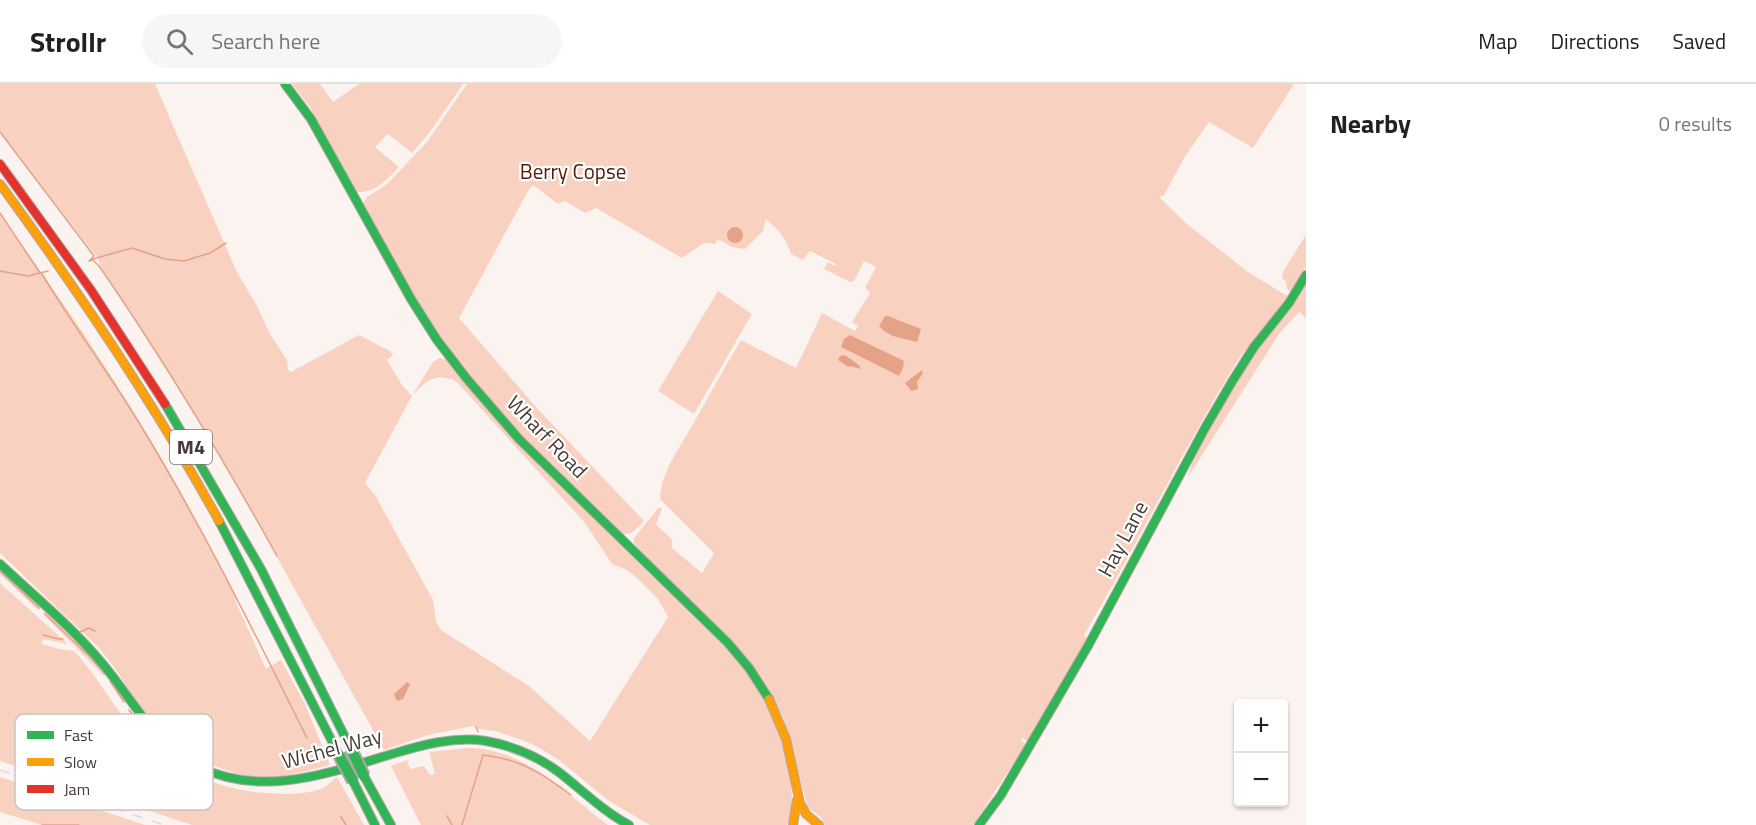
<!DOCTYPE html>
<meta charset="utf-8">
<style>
body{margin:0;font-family:"Titillium Web",sans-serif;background:#f6f6f6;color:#202124}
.controls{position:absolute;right:18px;bottom:18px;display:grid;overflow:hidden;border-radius:6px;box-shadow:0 2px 4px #0004}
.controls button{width:54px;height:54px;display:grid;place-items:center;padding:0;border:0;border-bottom:2px solid #e0e0e0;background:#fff;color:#202124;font:30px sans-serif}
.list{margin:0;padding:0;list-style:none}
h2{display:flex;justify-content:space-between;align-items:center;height:78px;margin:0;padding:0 24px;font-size:26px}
h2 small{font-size:20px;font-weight:400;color:#757577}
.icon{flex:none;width:33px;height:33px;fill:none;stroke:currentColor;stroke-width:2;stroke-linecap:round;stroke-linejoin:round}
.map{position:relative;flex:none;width:1306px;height:741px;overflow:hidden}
header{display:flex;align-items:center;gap:36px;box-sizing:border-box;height:84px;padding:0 30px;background:#fff;border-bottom:2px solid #e0e0e0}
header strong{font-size:28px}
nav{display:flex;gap:33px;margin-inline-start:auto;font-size:21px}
.search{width:420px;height:54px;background:#f6f6f6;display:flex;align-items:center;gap:15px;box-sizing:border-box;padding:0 21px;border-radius:33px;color:#757577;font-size:22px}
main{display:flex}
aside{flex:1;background:#fff}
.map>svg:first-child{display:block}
.green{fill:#f9d1c0;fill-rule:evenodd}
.water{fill:#e4a286}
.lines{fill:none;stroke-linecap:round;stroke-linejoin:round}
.stream{stroke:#e4a286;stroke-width:1.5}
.fast-casing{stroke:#b0a7a3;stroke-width:10}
.slow-casing{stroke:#b0a7a3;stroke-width:10}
.jam-casing{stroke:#b0a7a3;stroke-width:10}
.fast{stroke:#30b455;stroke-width:8}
.slow{stroke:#ff9f0a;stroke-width:8}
.jam{stroke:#e5322d;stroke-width:8}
.rail{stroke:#dddbda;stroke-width:1.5;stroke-dasharray:10 10;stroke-linecap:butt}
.fast-bridge-casing{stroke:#b0a7a3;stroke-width:14;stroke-linecap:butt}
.fast-bridge{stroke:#30b455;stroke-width:10}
.labels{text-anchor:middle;stroke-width:4.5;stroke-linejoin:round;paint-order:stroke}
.shield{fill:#fff;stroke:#7e7571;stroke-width:1.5}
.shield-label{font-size:20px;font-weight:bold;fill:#463a34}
.park-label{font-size:21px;fill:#531b00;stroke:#fff}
.street-label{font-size:21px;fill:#463a34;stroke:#fff}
.key{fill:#fff;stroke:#c8c4c2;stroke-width:1.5}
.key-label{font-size:16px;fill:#463a34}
</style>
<header>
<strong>Strollr</strong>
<div class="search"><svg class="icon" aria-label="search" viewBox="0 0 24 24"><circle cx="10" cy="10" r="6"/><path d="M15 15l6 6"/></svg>Search here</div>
<nav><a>Map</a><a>Directions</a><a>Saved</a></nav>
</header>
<main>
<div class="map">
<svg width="1306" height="741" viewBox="0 0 1306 741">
<rect width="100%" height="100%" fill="#fbf3f0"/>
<path class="green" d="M0 0H155L237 188 256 220 270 250 287 276 288 286 291 288 359 251 390 267 393 271 387 276 402 301 412 312 433 278 440 274 447 276 502 342 626 467 736 574C767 614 791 663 792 714 792 723 792 734 787 741H650L609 717 559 676 536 662 522 656 495 647 479 645 473 642 428 651 384 666 248 421 206 348 100 182 99 176 0 48ZM440 293 451 295 457 298 585 439 612 480 627 486 637 494 658 515 668 533 590 657 529 602 441 546 436 537 433 516 375 411 365 399 412 312C421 302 427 295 440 293Z
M292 0H320L333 18 359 0H463L430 48 412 69 388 50 375 63 399 83C387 96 375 109 357 108L310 23Z
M467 0H1294L1253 64 1209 38 1184 74 1164 111 1159 113 1187 140 1248 188 1287 212 1291 208 1287 205 1286 198 1282 194 1284 186 1306 151V183L1301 192 1306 194V234L1299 228 1279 250 1188 393 1194 372 1246 264 1238 276C1183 365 1137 461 1084 551L1088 554 1028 658 1022 654 1021 657 1026 660 973 741H825L821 733 808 724 783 633 759 591 727 553 645 474 634 459V454L659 423 662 425 656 440C659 445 668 450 672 456V464L702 489 714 469 660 415C661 388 679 365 692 342 708 313 724 285 741 256L796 284 822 229 855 247 858 242 852 238 870 209 865 204 876 183 864 177 854 197 850 198 824 185 828 178 835 182 836 180 810 167 803 176 791 170C785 152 780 148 766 135L763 147 745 165 732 163 718 155 715 160 704 159 682 174 596 124 585 129 565 117 558 120 533 101 528 107 459 234 535 322 644 437C636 445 631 453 620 449 569 398 516 350 471 294 429 241 395 180 363 120L367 113 387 100 427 58Z
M0 129C18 156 37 182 55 208 123 305 184 408 237 514L235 516 266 585 281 576 305 620 330 681C309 686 289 693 267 693 225 694 181 668 153 638 132 615 119 586 98 563L0 469Z
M718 207 752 230 694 330 658 307Z
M0 484 42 524 38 526 0 490Z
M0 499 68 560 43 555 42 560 59 565 74 567C94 588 108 614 126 636 161 679 213 707 268 709 285 710 307 711 323 704 327 702 332 697 337 693L364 741H192L0 677Z
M45 527 88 567 107 589 104 592 43 530Z
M468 664C524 664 566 710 608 741H421L391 682 407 676 410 685 424 682 430 691 435 690 429 668Z
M0 693 145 741H42L0 728Z"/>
<path class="water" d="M727 151a8 8 0 1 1 16 0a8 8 0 1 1-16 0Z
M885 232H888L921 245 917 258 893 252 884 247 879 242Z
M850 251 904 277 903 284 899 292 841 263 844 255Z
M845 271 860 282V285L851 282 848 283 838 276 840 272Z
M922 286 923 289 917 298 918 305 911 307 905 299Z
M407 598 410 600 403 615 397 617 394 610Z"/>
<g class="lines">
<path class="stream" d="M0 48 94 172 90 176
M0 129 40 189
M93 175 132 164 165 175 184 177 210 169 226 159
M89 177 93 176 99 182C164 276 222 373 277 472
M0 187 28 192 48 187
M42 190C74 243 112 293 144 347 204 446 255 550 307 654
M0 487 39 524
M45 530 90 573 105 590
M80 548 89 544 95 547
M43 551 59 555H63
M110 597 124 618
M129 626 145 647
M476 643 478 648
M447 732 452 741
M341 733 346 741
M42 741H79
M462 741 483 671C520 675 542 689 571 711"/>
<defs>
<path id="fast" d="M285 0 311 35 411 215 437 256 467 295 519 355 728 559 749 584 769 615
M165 320 261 485 351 665
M219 437 339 671
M0 480C34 512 71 542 101 578 133 615 153 660 199 683 263 714 329 689 392 670 422 661 454 652 486 657 513 662 539 673 560 689 583 707 603 727 629 741
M364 692 391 741
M353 697 375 741
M979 741 1001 711 1088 562 1205 344 1233 296 1254 263 1289 219 1306 191"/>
<path id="slow" d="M0 100C79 208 154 319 219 437
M769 615 786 655 800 719 806 730 819 741
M793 741 797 716"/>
<path id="jam" d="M0 80 91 206 165 320"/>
</defs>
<use href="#fast" class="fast-casing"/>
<use href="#slow" class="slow-casing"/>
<use href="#jam" class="jam-casing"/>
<use href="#fast" class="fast"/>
<use href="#slow" class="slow"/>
<use href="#jam" class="jam"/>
<path class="rail" d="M0 686 164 741"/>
<defs>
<path id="fast-bridge" d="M351 665 364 692
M339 671 353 697"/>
</defs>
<use href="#fast-bridge" class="fast-bridge-casing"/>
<use href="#fast-bridge" class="fast-bridge"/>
</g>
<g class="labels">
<rect class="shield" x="170" y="346" width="42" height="34" rx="4.5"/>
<g class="shield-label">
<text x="191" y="370">M4</text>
</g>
<g class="park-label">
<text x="573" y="95">Berry Copse</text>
</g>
<g class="street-label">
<text transform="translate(547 353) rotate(46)" y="7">Wharf Road</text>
<text transform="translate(1123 455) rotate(-62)" y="7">Hay Lane</text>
<text transform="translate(332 665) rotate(-15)" y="7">Wichel Way</text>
</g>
</g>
<rect x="15" y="630" width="198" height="96" rx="9" class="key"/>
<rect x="27" y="647" width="27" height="8" fill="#30b455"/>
<rect x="27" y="674" width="27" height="8" fill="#ff9f0a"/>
<rect x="27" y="701" width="27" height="8" fill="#e5322d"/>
<g class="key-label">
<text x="64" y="657">Fast</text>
<text x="64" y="684">Slow</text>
<text x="64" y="711">Jam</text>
</g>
</svg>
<div class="controls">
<button>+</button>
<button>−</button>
</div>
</div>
<aside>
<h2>Nearby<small>0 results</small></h2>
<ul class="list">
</ul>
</aside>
</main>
